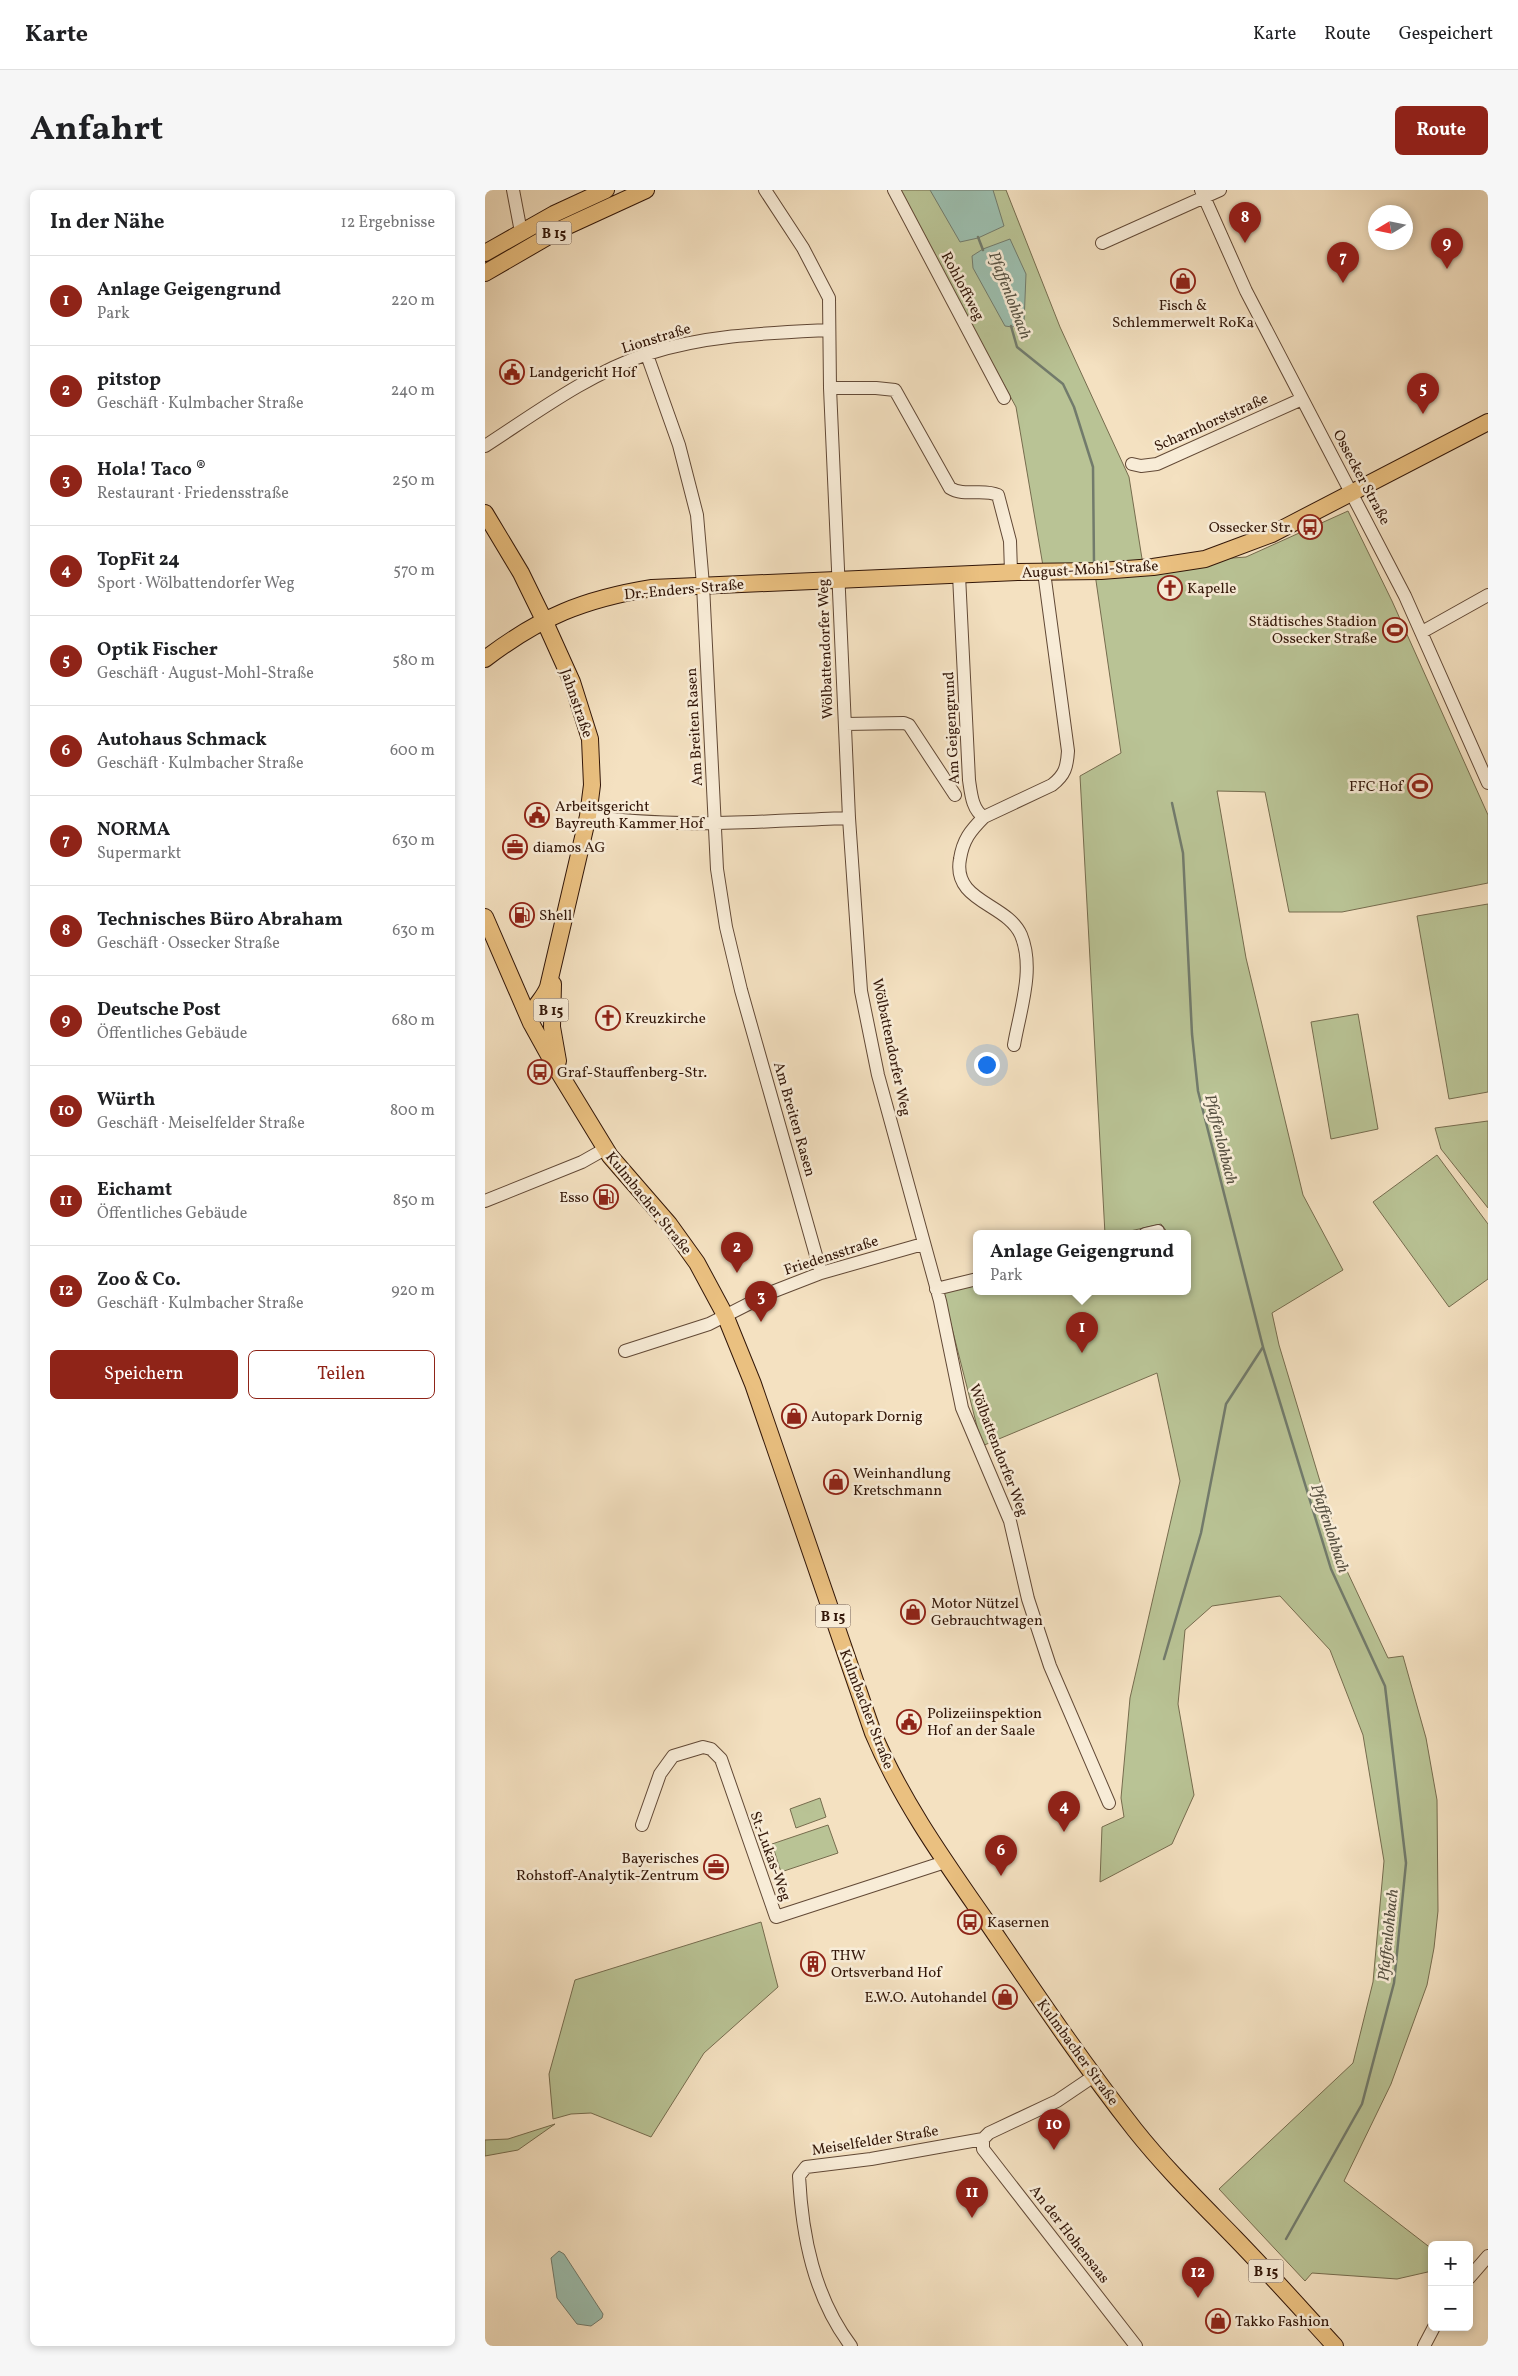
<!DOCTYPE html>
<html lang="de">
<meta charset="utf-8">
<style>
body{margin:0;font-family:Vollkorn,serif;background:#f6f6f6;color:#202124}
.controls{position:absolute;right:15px;bottom:15px;display:grid;overflow:hidden;border-radius:8px;box-shadow:0 2px 8px #0003}
.controls button{width:45px;height:45px;display:grid;place-items:center;padding:0;border:0;border-bottom:1px solid #e0e0e0;background:#fff;color:#202124;font:25px sans-serif}
.compass{position:absolute;left:883px;top:15px;width:45px;height:45px;border-radius:50%;background:#fff;box-shadow:0 2px 8px #0003;rotate:260deg}
.you{position:absolute;left:501px;top:874px;width:18px;height:18px;margin:-12px;border:4px solid #fff;border-radius:50%;background:#1a73e8;box-shadow:0 0 0 8px #1a73e833}
.badge{display:grid;place-items:center;width:32px;height:32px;border-radius:50%;background:#8f2418;color:#fff;font-size:16px;font-weight:700}
.pin{position:absolute;translate:-50% -41px;filter:drop-shadow(0 1px 2px #0008)}
.pin::after{content:'';position:absolute;top:26px;width:18px;height:15px;background:inherit;clip-path:polygon(0 0,100% 0,50% 100%)}
.popup{position:absolute;left:488px;top:1040px;width:218px;height:65px;box-sizing:border-box;display:grid;place-content:center;border-radius:8px;background:#fff;filter:drop-shadow(0 1px 4px #0005);font-size:16px;white-space:nowrap;color:#757577}
.popup b{font-size:19px;color:#202124}
.popup::after{content:'';position:absolute;left:50%;top:100%;margin-left:-10px;border:10px solid transparent;border-top-color:#fff}
.list{margin:0;padding:0;list-style:none}
h2{display:flex;justify-content:space-between;align-items:center;height:65px;margin:0;padding:0 20px;font-size:21px}
h2 small{font-size:16px;font-weight:400;color:#757577}
.list li{display:grid;grid-template-columns:32px 1fr auto;gap:15px;align-items:center;box-sizing:border-box;height:90px;padding:0 20px;border-top:1px solid #e0e0e0}
.list b{display:block;font-size:19px;white-space:nowrap}
.list p{margin:0;font-size:16px;white-space:nowrap;color:#757577}
.list em{font-size:16px;font-style:normal;color:#757577}
.actions{display:flex;gap:10px;padding:15px 20px}
.actions a{flex:1;padding:11px 0;border:1px solid #8f2418;border-radius:8px;text-align:center;font-size:18px;color:#8f2418}
.actions .main{background:#8f2418;color:#fff}
.map{position:relative;flex:none;width:1003px;height:2156px;overflow:hidden;border-radius:8px}
header{display:flex;align-items:center;gap:30px;box-sizing:border-box;height:70px;padding:0 25px;background:#fff;border-bottom:1px solid #e0e0e0}
header strong{font-size:24px}
nav{display:flex;gap:28px;margin-inline-start:auto;font-size:18px}
.intro{display:flex;align-items:center;justify-content:space-between;box-sizing:border-box;height:120px;padding:0 30px}
h1{margin:0;font-size:35px}
.button{padding:12px 22px;border-radius:8px;background:#8f2418;color:#fff;font-size:18px;font-weight:700}
main{display:flex;gap:30px;padding:0 30px}
aside{flex:1;background:#fff;border-radius:8px;box-shadow:0 2px 8px #0003}
.map>svg:first-child{display:block}
.green{fill:#b9c395;stroke:#766c4e}
.water{fill:#9cbeae;stroke:#727b6c}
.lines{fill:none;stroke-linecap:round;stroke-linejoin:round}
.stream{stroke:#727b6c;stroke-width:2.5}
.minor-casing{stroke:#624936;stroke-width:14}
.major-casing{stroke:#321608;stroke-width:18}
.minor{stroke:#f8ecd7;stroke-width:12}
.major{stroke:#eac080;stroke-width:16}
.labels{text-anchor:middle;stroke-width:5;stroke-linejoin:round;paint-order:stroke}
.shield{fill:#f8ecd7;stroke:#6d5646;stroke-width:1}
.shield-label{font-size:14px;font-weight:bold;fill:#321608}
.street-label{font-size:15px;fill:#321608;stroke:#f8ecd7}
.poi-label{font-size:15px;fill:#321608;stroke:#f8ecd7;text-anchor:start}
.water-label{font-size:16px;font-style:italic;fill:#575142;stroke:#f8ecd7}
</style>
<header>
<strong>Karte</strong>
<nav><a>Karte</a><a>Route</a><a>Gespeichert</a></nav>
</header>
<div class="intro"><h1>Anfahrt</h1><a class="button">Route</a></div>
<main>
<aside>
<h2>In der Nähe<small>12 Ergebnisse</small></h2>
<ul class="list">
<li><span class="badge">1</span><div><b>Anlage Geigengrund</b><p>Park</p></div><em>220 m</em></li>
<li><span class="badge">2</span><div><b>pitstop</b><p>Geschäft · Kulmbacher Straße</p></div><em>240 m</em></li>
<li><span class="badge">3</span><div><b>Hola! Taco ®</b><p>Restaurant · Friedensstraße</p></div><em>250 m</em></li>
<li><span class="badge">4</span><div><b>TopFit 24</b><p>Sport · Wölbattendorfer Weg</p></div><em>570 m</em></li>
<li><span class="badge">5</span><div><b>Optik Fischer</b><p>Geschäft · August-Mohl-Straße</p></div><em>580 m</em></li>
<li><span class="badge">6</span><div><b>Autohaus Schmack</b><p>Geschäft · Kulmbacher Straße</p></div><em>600 m</em></li>
<li><span class="badge">7</span><div><b>NORMA</b><p>Supermarkt</p></div><em>630 m</em></li>
<li><span class="badge">8</span><div><b>Technisches Büro Abraham</b><p>Geschäft · Ossecker Straße</p></div><em>630 m</em></li>
<li><span class="badge">9</span><div><b>Deutsche Post</b><p>Öffentliches Gebäude</p></div><em>680 m</em></li>
<li><span class="badge">10</span><div><b>Würth</b><p>Geschäft · Meiselfelder Straße</p></div><em>800 m</em></li>
<li><span class="badge">11</span><div><b>Eichamt</b><p>Öffentliches Gebäude</p></div><em>850 m</em></li>
<li><span class="badge">12</span><div><b>Zoo &amp; Co.</b><p>Geschäft · Kulmbacher Straße</p></div><em>920 m</em></li>
</ul>
<div class="actions"><a class="main">Speichern</a><a>Teilen</a></div>
</aside>
<div class="map">
<svg width="1003" height="2156" viewBox="0 0 1003 2156">
<rect width="100%" height="100%" fill="#f4e1c1"/>
<filter id="stains"><feTurbulence type="fractalNoise" baseFrequency=".004" numOctaves="4"/><feColorMatrix values="0 0 0 0 .2 0 0 0 0 .09 0 0 0 0 .02 0 0 0 .5 -.17"/></filter>
<radialGradient id="worn" r=".72"><stop offset=".6" stop-color="#630" stop-opacity="0"/><stop offset="1" stop-color="#630" stop-opacity=".3"/></radialGradient>
<path class="green" d="M414 0H521L575 137 644 287 658 375 761 367 863 321 907 411 1003 625V693L857 722H804L780 602 732 601 761 768 818 1005 858 1080 787 1123 794 1155 862 1381 903 1468 918 1466 941 1548 952 1610 953 1721 949 1758 942 1795 906 1894 859 1991 947 2059V2081L912 2089 827 2083 820 2091 734 1999 868 1873 888 1792 899 1671 878 1545 845 1460 795 1406 727 1416 700 1440 693 1514 709 1605 687 1654 615 1692 617 1637 639 1627 636 1608 645 1508 695 1291 672 1183 497 1256 458 1103 492 1093V1102H702V1044H684L676 1034 632 1044H620L595 586 636 563 609 377 558 376 531 217Z
M1003 714V902L964 909 932 726Z
M873 824 893 939 846 949 826 832Z
M1003 931V1018L956 959 950 938Z
M952 965 1003 1034V1089L964 1117 888 1012Z
M335 1608 341 1627 311 1638 305 1619Z
M343 1635 353 1663 296 1682 287 1654Z
M276 1732 293 1797 219 1863 166 1947 106 1923 86 1924 68 1929 64 1884 90 1790Z
M70 1934 33 1960 0 1966V1950L23 1949Z"/>
<path class="water" d="M445 0H508L519 36 493 48 475 52Z
M525 49 541 84 539 133 527 137 520 136 488 78 487 66 498 59Z
M74 2061 79 2064 118 2124 117 2128 106 2136 92 2134 72 2108 66 2068Z"/>
<g class="lines">
<path class="stream" d="M493 47 498 60
M526 136 532 157 578 194 589 217 608 277 609 374
M687 613 698 663 707 844 713 901 778 1157 846 1379 900 1496 921 1673 909 1793 877 1914 801 2049
M679 1469 716 1343 741 1214 778 1157"/>
<defs>
<path id="minor" d="M28 0 36 42
M280 0 318 58 344 108 345 198 364 628 376 801 393 885 455 1111 477 1218 525 1331 543 1409 565 1476 624 1613
M409 0 519 208
M716 0 761 101 920 406 1003 593
M617 53 735 0
M162 165 194 255 212 325 218 395 232 679 241 737 256 800 336 1083
M345 198H391L410 200 465 298C479 307 498 298 513 305L525 351 526 382
M0 256C51 223 103 184 162 164 221 145 282 143 343 140
M647 274 656 276 672 274 817 209
M474 385 484 590C486 603 487 620 499 627L567 595C580 585 582 577 583 561L559 382
M937 442 1003 405
M360 534 419 533 424 535 470 605
M103 626C189 639 277 631 364 628
M499 627C485 641 478 650 475 669 467 712 522 713 536 745 550 779 535 820 529 855
M0 1011 97 972 120 959
M660 1044 673 1041
M451 1099 492 1089
M140 1161 224 1134 287 1102 336 1083 438 1054
M157 1635 175 1584 188 1566 218 1557 226 1559 236 1569 291 1727 460 1672
M498 1949V1959L651 2156
M984 2088 1003 2066
M366 2156C329 2107 317 2046 314 1986L321 1977 386 1969 498 1949 504 1943 572 1911 609 1886
M939 2156 949 2137"/>
<path id="major" d="M0 63 69 24 121 0
M0 83 76 39 161 0
M0 323 36 383 59 430 87 492 105 549 107 595 103 626 63 797C58 811 45 817 46 833
M0 469C55 427 99 409 167 398L533 382 616 381 668 377 720 369 787 344 1003 232
M0 727 46 833 67 871 125 966 184 1034 212 1073 240 1125 268 1194 388 1543C417 1612 461 1673 504 1735 551 1804 598 1874 650 1940 681 1979 716 2013 750 2048 784 2083 817 2120 850 2156
M68 794 67 837 73 871"/>
</defs>
<use href="#minor" class="minor-casing"/>
<use href="#major" class="major-casing"/>
<use href="#minor" class="minor"/>
<use href="#major" class="major"/>
</g>
<defs>
<symbol id="shop-ring" viewBox="-11 -11 22 22"><circle r="9.5" fill="#f8ecd7" stroke="#8f2418" stroke-width="1.5"/><path d="M-5-2.5h2.3a2.7 3.5 0 0 1 5.4 0H5L5.5 6h-11ZM-1.5-2.5h3a1.5 2.3 0 0 0-3 0Z" fill="#8f2418"/></symbol>
<symbol id="civic-ring" viewBox="-11 -11 22 22"><circle r="9.5" fill="#f8ecd7" stroke="#8f2418" stroke-width="1.5"/><path d="M-.6-6.5H3V-4.5H.6V-3L4-1V1h2V6H-6V1h2V-1L-.6-3ZM-1.2 2.5V6h2.4V2.5Z" fill="#8f2418"/></symbol>
<symbol id="bus-ring" viewBox="-11 -11 22 22"><circle r="9.5" fill="#f8ecd7" stroke="#8f2418" stroke-width="1.5"/><path d="M-5-6H5V4H4V6H2V4H-2V6H-4V4H-5ZM-3.5-4V0h7V-4ZM-3.5 1.2v1.5H-2V1.2ZM2 1.2v1.5H3.5V1.2Z" fill="#8f2418"/></symbol>
<symbol id="church-ring" viewBox="-11 -11 22 22"><circle r="9.5" fill="#f8ecd7" stroke="#8f2418" stroke-width="1.5"/><path d="M-1.2-6h2.4v3.5h3.3v2.4h-3.3V6h-2.4V-.1h-3.3v-2.4h3.3Z" fill="#8f2418"/></symbol>
<symbol id="stadium-ring" viewBox="-11 -11 22 22"><circle r="9.5" fill="#f8ecd7" stroke="#8f2418" stroke-width="1.5"/><path d="M0-5a6.5 5 0 1 0 0 10a6.5 5 0 1 0 0-10ZM-3.5-1.8h7v3.6h-7Z" fill="#8f2418"/></symbol>
<symbol id="office-ring" viewBox="-11 -11 22 22"><circle r="9.5" fill="#f8ecd7" stroke="#8f2418" stroke-width="1.5"/><path d="M-6-3h4V-5.5h4V-3h4V5H-6ZM-1-4.5V-3h2v-1.5ZM-6 0V1H6V0Z" fill="#8f2418"/></symbol>
<symbol id="fuel-ring" viewBox="-11 -11 22 22"><circle r="9.5" fill="#f8ecd7" stroke="#8f2418" stroke-width="1.5"/><path d="M-5.5-6h7V0h2V4h1.3V-2.5L3-4.5l.8-.8L6-3V5H2.5V1h-1V6h-7ZM-4.2-4.7v3.2H.2V-4.7Z" fill="#8f2418"/></symbol>
<symbol id="building-ring" viewBox="-11 -11 22 22"><circle r="9.5" fill="#f8ecd7" stroke="#8f2418" stroke-width="1.5"/><path d="M-4-6H4V6H1V3H-1V6H-4ZM-2.5-4.3h1.7v1.8h-1.7ZM.8-4.3h1.7v1.8H.8ZM-2.5-1h1.7V.8h-1.7ZM.8-1h1.7V.8H.8Z" fill="#8f2418"/></symbol>
</defs>
<g fill-rule="evenodd">
<use href="#shop-ring" x="684" y="77" width="28" height="28"/>
<use href="#civic-ring" x="13" y="168" width="28" height="28"/>
<use href="#bus-ring" x="811" y="323" width="28" height="28"/>
<use href="#church-ring" x="671" y="384" width="28" height="28"/>
<use href="#stadium-ring" x="896" y="426" width="28" height="28"/>
<use href="#stadium-ring" x="921" y="582" width="28" height="28"/>
<use href="#civic-ring" x="38" y="611" width="28" height="28"/>
<use href="#office-ring" x="16" y="643" width="28" height="28"/>
<use href="#fuel-ring" x="23" y="711" width="28" height="28"/>
<use href="#church-ring" x="109" y="814" width="28" height="28"/>
<use href="#bus-ring" x="41" y="868" width="28" height="28"/>
<use href="#fuel-ring" x="107" y="993" width="28" height="28"/>
<use href="#shop-ring" x="295" y="1212" width="28" height="28"/>
<use href="#shop-ring" x="337" y="1278" width="28" height="28"/>
<use href="#shop-ring" x="414" y="1408" width="28" height="28"/>
<use href="#civic-ring" x="410" y="1518" width="28" height="28"/>
<use href="#office-ring" x="217" y="1663" width="28" height="28"/>
<use href="#bus-ring" x="471" y="1718" width="28" height="28"/>
<use href="#building-ring" x="314" y="1760" width="28" height="28"/>
<use href="#shop-ring" x="506" y="1793" width="28" height="28"/>
<use href="#shop-ring" x="719" y="2117" width="28" height="28"/>
</g>
<g class="labels">
<g class="shield">
<rect x="51.5" y="31.5" width="35" height="23" rx="4"/>
<rect x="48.5" y="808.5" width="35" height="23" rx="4"/>
<rect x="330.5" y="1414.5" width="35" height="23" rx="4"/>
<rect x="763.5" y="2069.5" width="35" height="23" rx="4"/>
</g>
<g class="shield-label">
<text x="69" y="48">B 15</text>
<text x="66" y="825">B 15</text>
<text x="348" y="1431">B 15</text>
<text x="781" y="2086">B 15</text>
</g>
<g class="street-label">
<text transform="translate(478 96) rotate(62)" y="5">Rohloffweg</text>
<text transform="translate(171 148) rotate(-17)" y="5">Lionstraße</text>
<text transform="translate(726 232) rotate(-24)" y="5">Scharnhorststraße</text>
<text transform="translate(877 287) rotate(62)" y="5">Ossecker Straße</text>
<text transform="translate(605 379) rotate(-3)" y="5">August-Mohl-Straße</text>
<text transform="translate(199 399) rotate(-5)" y="5">Dr.-Enders-Straße</text>
<text transform="translate(340 459) rotate(-92)" y="5">Wölbattendorfer Weg</text>
<text transform="translate(92 513) rotate(71)" y="5">Jahnstraße</text>
<text transform="translate(209 537) rotate(-93)" y="5">Am Breiten Rasen</text>
<text transform="translate(466 538) rotate(-93)" y="5">Am Geigengrund</text>
<text transform="translate(407 857) rotate(78)" y="5">Wölbattendorfer Weg</text>
<text transform="translate(310 929) rotate(74)" y="5">Am Breiten Rasen</text>
<text transform="translate(164 1013) rotate(51)" y="5">Kulmbacher Straße</text>
<text transform="translate(346 1065) rotate(-18)" y="5">Friedensstraße</text>
<text transform="translate(514 1260) rotate(69)" y="5">Wölbattendorfer Weg</text>
<text transform="translate(382 1519) rotate(69)" y="5">Kulmbacher Straße</text>
<text transform="translate(286 1666) rotate(70)" y="5">St.-Lukas-Weg</text>
<text transform="translate(593 1862) rotate(54)" y="5">Kulmbacher Straße</text>
<text transform="translate(390 1950) rotate(-9)" y="5">Meiselfelder Straße</text>
<text transform="translate(585 2044) rotate(52)" y="5">An der Hohensaas</text>
</g>
<g class="poi-label">
<text x="698" y="120" text-anchor="middle">Fisch &amp;<tspan x="698" dy="17">Schlemmerwelt RoKa</tspan></text>
<text x="44" y="187">Landgericht Hof</text>
<text x="808" y="342" text-anchor="end">Ossecker Str.</text>
<text x="702" y="403">Kapelle</text>
<text x="892" y="436" text-anchor="end">Städtisches Stadion<tspan x="892" dy="17">Ossecker Straße</tspan></text>
<text x="918" y="601" text-anchor="end">FFC Hof</text>
<text x="70" y="621">Arbeitsgericht<tspan x="70" dy="17">Bayreuth Kammer Hof</tspan></text>
<text x="48" y="662">diamos AG</text>
<text x="54" y="730">Shell</text>
<text x="140" y="833">Kreuzkirche</text>
<text x="72" y="887">Graf-Stauffenberg-Str.</text>
<text x="104" y="1012" text-anchor="end">Esso</text>
<text x="326" y="1231">Autopark Dornig</text>
<text x="368" y="1288">Weinhandlung<tspan x="368" dy="17">Kretschmann</tspan></text>
<text x="446" y="1418">Motor Nützel<tspan x="446" dy="17">Gebrauchtwagen</tspan></text>
<text x="442" y="1528">Polizeiinspektion<tspan x="442" dy="17">Hof an der Saale</tspan></text>
<text x="214" y="1673" text-anchor="end">Bayerisches<tspan x="214" dy="17">Rohstoff-Analytik-Zentrum</tspan></text>
<text x="502" y="1737">Kasernen</text>
<text x="346" y="1770">THW<tspan x="346" dy="17">Ortsverband Hof</tspan></text>
<text x="502" y="1812" text-anchor="end">E.W.O. Autohandel</text>
<text x="750" y="2136">Takko Fashion</text>
</g>
<g class="water-label">
<text transform="translate(526 105) rotate(69)" y="6">Pfaffenlohbach</text>
<text transform="translate(737 949) rotate(76)" y="6">Pfaffenlohbach</text>
<text transform="translate(846 1338) rotate(72)" y="6">Pfaffenlohbach</text>
<text transform="translate(902 1745) rotate(-84)" y="6">Pfaffenlohbach</text>
</g>
</g>
<rect width="100%" height="100%" filter="url(#stains)"/>
<rect width="100%" height="100%" fill="url(#worn)"/>
</svg>
<div class="controls">
<button>+</button>
<button>−</button>
</div>
<svg class="compass" viewBox="-18 -18 36 36"><path d="M0-13l5 13h-10z" fill="#e53935"/><path d="M0 13l5-13h-10z" fill="#757577"/></svg>
<div class="you"></div>
<div class="pin badge" style="left:597px;top:1163px">1</div>
<div class="popup"><b>Anlage Geigengrund</b>Park</div>
<div class="pin badge" style="left:252px;top:1083px">2</div>
<div class="pin badge" style="left:276px;top:1132px">3</div>
<div class="pin badge" style="left:579px;top:1642px">4</div>
<div class="pin badge" style="left:938px;top:224px">5</div>
<div class="pin badge" style="left:516px;top:1686px">6</div>
<div class="pin badge" style="left:858px;top:93px">7</div>
<div class="pin badge" style="left:760px;top:53px">8</div>
<div class="pin badge" style="left:962px;top:79px">9</div>
<div class="pin badge" style="left:569px;top:1960px">10</div>
<div class="pin badge" style="left:487px;top:2028px">11</div>
<div class="pin badge" style="left:713px;top:2108px">12</div>
</div>
</main>
